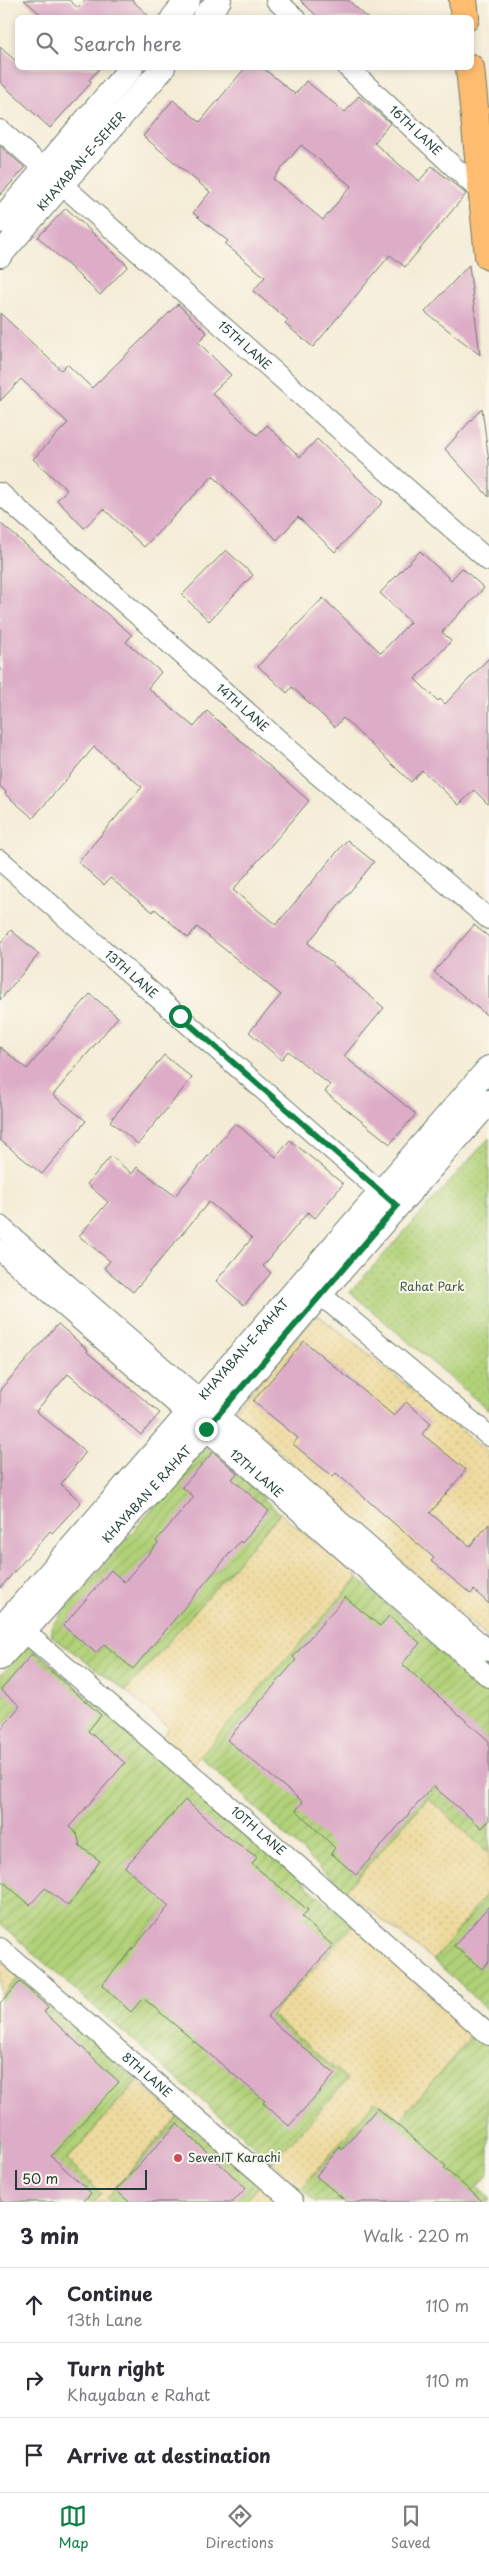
<!DOCTYPE html>
<meta charset="utf-8">
<style>
body{margin:0;font-family:"Playpen Sans",sans-serif;background:#f7f7f7;color:#2b2b33}
.scale{position:absolute;left:15px;bottom:12px;width:132px;box-sizing:border-box;padding-left:5px;border:2px solid #1f3d34;border-top:0;font-size:14px;line-height:18px;white-space:nowrap;color:#1f3d34;-webkit-text-stroke:4px #fbf7ec;paint-order:stroke}
.stop{position:absolute;width:15px;height:15px;margin:-11px;border:4px solid #0b8043;border-radius:50%;background:#fff}
.stop.end{background:#0b8043;border-color:#fff;box-shadow:0 1px 5px #0008}
.list{margin:0;padding:0;list-style:none}
h2{display:flex;justify-content:space-between;align-items:center;height:65px;margin:0;padding:0 20px;font-size:21px}
h2 small{font-size:16px;font-weight:400;color:#7c7c81}
.list li{display:grid;grid-template-columns:32px 1fr auto;gap:15px;align-items:center;box-sizing:border-box;height:75px;padding:0 20px;border-top:1px solid #e1e1e2}
.list b{display:block;font-size:19px;white-space:nowrap}
.list p{margin:0;font-size:16px;white-space:nowrap;color:#7c7c81}
.list em{font-size:16px;font-style:normal;color:#7c7c81}
.icon{flex:none;width:28px;height:28px;fill:none;stroke:currentColor;stroke-width:2;stroke-linecap:round;stroke-linejoin:round}
.map{position:relative;flex:none;width:489px;height:2202px;overflow:hidden}
.search{position:absolute;background:#fff;box-shadow:0 2px 8px #0003;left:15px;right:15px;top:15px;height:55px;display:flex;align-items:center;gap:12px;box-sizing:border-box;padding:0 18px;border-radius:8px;color:#7c7c81;font-size:19px}
.sheet{height:290px;background:#fff}
nav{display:flex;justify-content:space-around;align-items:center;box-sizing:border-box;height:70px;border-top:1px solid #e1e1e2;background:#fff;font-size:14px;color:#7c7c81}
nav a{display:grid;justify-items:center;gap:2px}
nav .on{color:#0b8043}
.map>svg:first-child{display:block}
.sand{fill:url(#sand-dots);stroke:#868c69}
.park{fill:url(#park-dots);stroke:#688756}
.garden{fill:url(#garden-furrows);stroke:#688756}
.building{fill:#ddadc7;fill-rule:evenodd}
.lines{fill:none;stroke-linecap:round;stroke-linejoin:round}
.minor-casing{stroke:#6a7a6d;stroke-width:22}
.tertiary-casing{stroke:#6a7a6d;stroke-width:26}
.primary-casing{stroke:#6a7a6d;stroke-width:30}
.minor{stroke:#fff;stroke-width:20}
.tertiary{stroke:#fff;stroke-width:24}
.primary{stroke:#fdbc70;stroke-width:28}
.route{stroke:#0b8043;stroke-width:6}
.poi-dot{fill:#d1495b;stroke:#fbf7ec;stroke-width:2}
.labels{text-anchor:middle;stroke-width:4;stroke-linejoin:round;paint-order:stroke}
.street-label{font-size:12px;fill:#1f3d34;stroke:#fbf7ec}
.park-label{font-size:12px;fill:#3c5b42;stroke:#fbf7ec}
.poi-label{font-size:12px;fill:#1f3d34;stroke:#fbf7ec;text-anchor:start}
</style>
<div class="map">
<svg width="489" height="2202" viewBox="0 0 489 2202">
<defs>
<pattern id="sand-dots" width="8" height="8" patternUnits="userSpaceOnUse" patternTransform="scale(1.25)"><rect width="8" height="8" fill="#eeda9e"/><path d="M2 2h.1M6 6h.1" fill="none" stroke="#ccbc89" stroke-width="1.8" stroke-linecap="round"/></pattern>
<pattern id="park-dots" width="8" height="8" patternUnits="userSpaceOnUse" patternTransform="scale(1.25)"><rect width="8" height="8" fill="#b1d178"/><path d="M2 2h.1M6 6h.1" fill="none" stroke="#98b468" stroke-width="1.8" stroke-linecap="round"/></pattern>
<pattern id="garden-furrows" width="10" height="10" patternUnits="userSpaceOnUse" patternTransform="scale(1.25)"><rect width="10" height="10" fill="#b1d178"/><path d="M-1 1l2-2M0 10L10 0M9 11l2-2" fill="none" stroke="#98b468"/></pattern>
</defs>
<rect width="100%" height="100%" fill="#fbf7ec"/>
<filter id="ink" filterUnits="userSpaceOnUse"><feTurbulence type="fractalNoise" baseFrequency=".02" numOctaves="2"/><feDisplacementMap in="SourceGraphic" scale="10" xChannelSelector="R" yChannelSelector="G"/><feConvolveMatrix kernelMatrix="1 2 1 2 8 2 1 2 1" color-interpolation-filters="sRGB"/></filter>
<filter id="wash" filterUnits="userSpaceOnUse"><feTurbulence type="fractalNoise" baseFrequency=".0096" numOctaves="4" result="noise"/><feDisplacementMap in="SourceGraphic" scale="20" xChannelSelector="R" yChannelSelector="G"/><feGaussianBlur stdDeviation="1.12" result="paint"/><feColorMatrix in="noise" values="0 0 0 0 0 0 0 0 0 0 0 0 0 0 0 0 0 1.4 0 .05"/><feComposite in="paint" operator="in"/></filter>
<g filter="url(#wash)">
<rect width="100%" height="100%" fill="#f4ecd6"/>
<path class="sand" d="M317 1314 427 1401 489 1454V1639L234 1411Z
M280 1513 358 1578 192 1766 161 1739 169 1728 126 1691Z
M428 1798 489 1853V1891L434 1960 345 1891Z
M353 1926 473 2034 401 2119 375 2101 301 2189 272 2162 348 2080 270 2015Z
M0 1959 19 1977 0 1997Z
M137 2081 178 2117 106 2198 110 2202H94L101 2193 67 2160Z
M261 2183 281 2202H244Z"/>
<path class="park" d="M489 1138V1411L350 1292Z"/>
<path class="garden" d="M206 1447 280 1513 126 1691 51 1636 53 1624Z
M358 1578 489 1694V1853L428 1798 345 1891 200 1756Z
M27 1644 353 1926 271 2015 348 2080 272 2162 0 1924V1677Z
M489 1891V2012L434 1960Z
M19 1977 137 2080 67 2160 101 2193 94 2202H0V1997Z
M473 2034 489 2048V2173L478 2187 489 2197V2202H315L301 2189 375 2101 401 2119Z
M178 2117 261 2183 244 2202H110L106 2198Z"/>
<g id="blocks">
<path class="building" d="M24 0H69L78 8 86 0H132L151 18H45Z
M300 0H348L368 18H319Z
M0 47 18 63V68H100L89 80 92 82 50 128 0 82Z
M245 68H263L295 94 306 81 345 112 359 96 390 123 374 143 419 181 432 166 466 194 405 267 390 255 313 347 285 324 288 320 253 291 265 277 225 244 228 241 193 213 210 192 143 136 173 100 200 122ZM301 145 351 186 323 220 273 179Z
M0 146 25 168 0 195Z
M66 208 128 266 100 295 38 237Z
M469 265 480 355 425 312Z
M178 304 207 333 198 342 231 375 212 393 257 435 267 425 300 457 317 439 383 502 335 552 298 517 277 540 213 476 144 547 104 509 84 528 57 500 67 490 33 459 68 423 21 379 0 401V313L61 370 67 364 92 388Z
M482 408 489 462V497L445 449Z
M0 523 132 635 126 642 161 672 148 688 194 727 207 711 309 801 233 890 276 925 347 840 374 862 308 943 384 1008 344 1056 416 1114 390 1144 325 1092 330 1085 288 1051 281 1060 249 1032 281 995 197 927 188 938 155 909 153 912 110 878 104 885 78 862 142 787 94 747 33 818 5 794 6 792 0 786Z
M226 550 253 575 209 621 182 595Z
M420 551 451 580 462 568 484 588 442 632 451 641 415 679 438 701 440 699 445 704 489 658V805L474 790 459 805 422 770 411 782 343 718 335 727 292 687 287 693 258 666 323 598 381 653 410 622 380 593Z
M474 925 489 937V1017L434 972Z
M11 930 39 954 0 1000V944Z
M90 994 118 1017 53 1095 86 1121 42 1174 0 1140V1047L27 1069Z
M164 1055 192 1078 138 1144 110 1121Z
M235 1123 276 1157 290 1140 343 1184 315 1218 308 1212 263 1266 271 1273 244 1305 216 1281 252 1238 209 1202 133 1292 104 1268 110 1261 79 1236 108 1202 87 1184 111 1156 132 1174 137 1167 175 1196Z
M58 1324 88 1350 87 1352 160 1413 141 1435 68 1374 36 1411 86 1452 61 1484 81 1502 52 1533 50 1531 0 1588V1390Z
M304 1341 394 1416 406 1402 431 1423 422 1434 466 1470 430 1513 470 1546 489 1524V1604L474 1590 471 1594 431 1561 434 1558 336 1473 333 1477 293 1444 298 1438 253 1401Z
M213 1452 237 1473 232 1479 269 1511 242 1543 240 1541 133 1669 104 1644 96 1653 63 1626 111 1570 124 1582 158 1543 156 1541 194 1497 182 1487Z
M345 1597 380 1626 389 1616 420 1643 402 1664 489 1741V1821L482 1828 433 1786 356 1875 331 1853 335 1848 296 1810 303 1802 227 1740 296 1660 293 1657Z
M32 1654 101 1715 88 1731 125 1763 69 1827 77 1834 80 1846 100 1861 68 1906 45 1888 30 1905 0 1879V1730L20 1706 1 1690Z
M185 1800 225 1835 257 1857 252 1864 308 1910 302 1917 333 1946 267 2017 335 2074 289 2126 263 2103 265 2101 143 1998 131 2012 102 1985 169 1906 125 1867Z
M489 1906V1961L482 1969 454 1946Z
M20 1982 48 2007 44 2012 119 2082 51 2156 91 2193 83 2202H0V2004Z
M377 2108 446 2166 444 2168 483 2202H347L316 2176 340 2147 342 2150Z
M177 2124 246 2188 233 2202H129L116 2190Z"/>
</g>
</g>
<g filter="url(#ink)">
<use href="#blocks" fill-opacity="0" stroke="#6a7a6d" stroke-width="1"/>
<g class="lines">
<defs>
<g id="minor">
<path d="M276 0 295 18"/>
<path id="s1" d="M348 68 483 194"/>
<path id="s2" d="M0 130 489 561"/>
<path id="s3" d="M0 493 309 767 489 919"/>
<path id="s4" d="M0 860 392 1202"/>
<path d="M0 1226 489 1651"/>
<path id="s5" d="M0 1250 489 1677"/>
<path d="M320 1294 489 1436"/>
<path id="s6" d="M24 1631 279 1849 489 2035"/>
<path id="s7" d="M0 1948 293 2202"/>
</g>
<g id="tertiary">
<path d="M173 18 188 0"/>
<path d="M204 18 219 0"/>
<path d="M0 221 131 68"/>
<path id="s8" d="M0 255 163 68"/>
<path id="s9" d="M0 1630 489 1068"/>
<path id="s10" d="M0 1658 206 1429 320 1294 489 1102"/>
</g>
<path id="primary" d="M463 0 465 18
M470 68 489 256"/>
</defs>
<use href="#minor" class="minor-casing"/>
<use href="#tertiary" class="tertiary-casing"/>
<use href="#primary" class="primary-casing"/>
<use href="#minor" class="minor"/>
<use href="#tertiary" class="tertiary"/>
<use href="#primary" class="primary"/>
</g>
</g>
<g class="lines" filter="url(#ink)">
<path class="route" d="M180 1016 397 1206 206 1429"/>
</g>
<circle class="poi-dot" cx="178" cy="2158" r="5"/>
<g class="labels">
<g class="street-label">
<text dy="4" stroke="none"><textPath href="#s1" startOffset="92">16TH LANE</textPath></text>
<text dy="4" stroke="none"><textPath href="#s8" startOffset="124">KHAYABAN-E-SEHER</textPath></text>
<text dy="4" stroke="none"><textPath href="#s2" startOffset="326">15TH LANE</textPath></text>
<text dy="4" stroke="none"><textPath href="#s3" startOffset="324">14TH LANE</textPath></text>
<text dy="4" stroke="none"><textPath href="#s4" startOffset="174">13TH LANE</textPath></text>
<text dy="4" stroke="none"><textPath href="#s9" startOffset="372">KHAYABAN-E-RAHAT</textPath></text>
<text dy="4" stroke="none"><textPath href="#s5" startOffset="340">12TH LANE</textPath></text>
<text dy="4" stroke="none"><textPath href="#s10" startOffset="220">KHAYABAN E RAHAT</textPath></text>
<text dy="4" stroke="none"><textPath href="#s6" startOffset="308">10TH LANE</textPath></text>
<text dy="4" stroke="none"><textPath href="#s7" startOffset="194">8TH LANE</textPath></text>
</g>
<g class="park-label">
<text x="432" y="1291">Rahat Park</text>
</g>
<g class="poi-label">
<text x="188" y="2162">SevenIT Karachi</text>
</g>
</g>
</svg>
<div class="scale">50 m</div>
<div class="stop" style="left:180px;top:1016px"></div>
<div class="stop end" style="left:206px;top:1429px"></div>
<div class="search"><svg class="icon" aria-label="search" viewBox="0 0 24 24"><circle cx="10" cy="10" r="6"/><path d="M15 15l6 6"/></svg>Search here</div>
</div>
<section class="sheet">
<h2>3 min<small>Walk · 220 m</small></h2>
<ul class="list">
<li><svg class="icon" aria-label="ahead" viewBox="0 0 24 24"><path d="M12 20V5M6 11l6-6 6 6"/></svg><div><b>Continue</b><p>13th Lane</p></div><em>110 m</em></li>
<li><svg class="icon" aria-label="right" viewBox="0 0 24 24"><path d="M7 20v-9h11M14 6l5 5-5 5"/></svg><div><b>Turn right</b><p>Khayaban e Rahat</p></div><em>110 m</em></li>
<li><svg class="icon" aria-label="arrive" viewBox="0 0 24 24"><path d="M6 21V4h12l-3 4 3 4H6"/></svg><div><b>Arrive at destination</b></div></li>
</ul>
</section>
<nav>
<a class="on"><svg class="icon" aria-label="map" viewBox="0 0 24 24"><path d="M3 6l6-2 6 2 6-2v14l-6 2-6-2-6 2zM9 4v14M15 6v14"/></svg>Map</a>
<a><svg class="icon" aria-label="directions" viewBox="0 0 24 24"><path d="M12 3l9 9-9 9-9-9zM9 14v-3h6M13 9l2 2-2 2"/></svg>Directions</a>
<a><svg class="icon" aria-label="saved" viewBox="0 0 24 24"><path d="M7 4h10v16l-5-4-5 4z"/></svg>Saved</a>
</nav>
